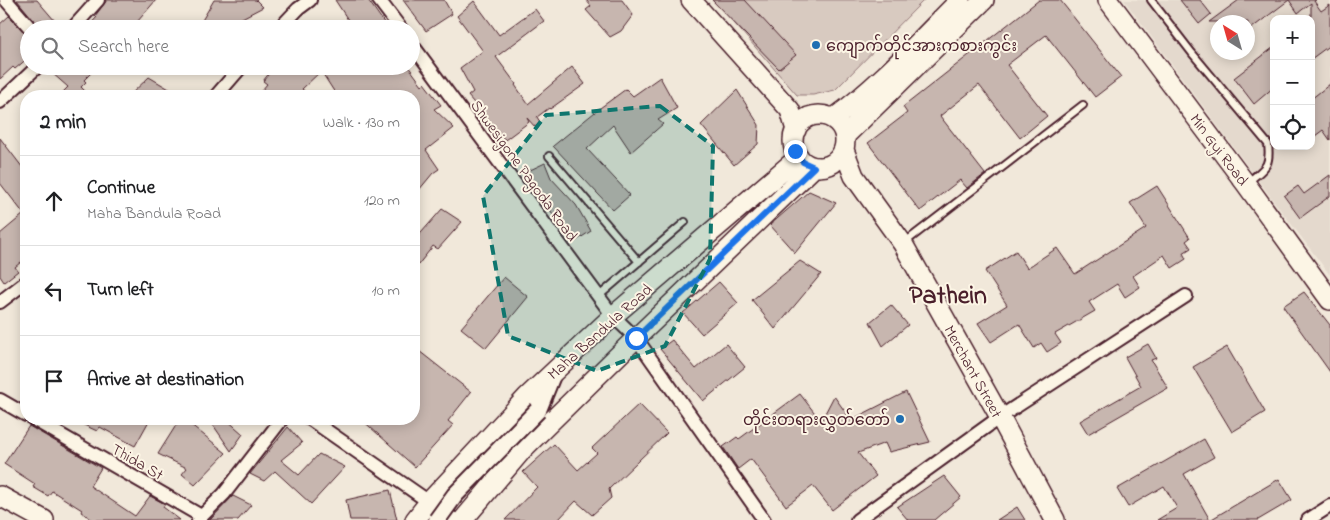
<!DOCTYPE html>
<meta charset="utf-8">
<style>
body{margin:0;font-family:"Indie Flower","Noto Sans Myanmar",sans-serif;background:#f2f2f2;color:#202124}
.controls{position:absolute;right:15px;top:15px;display:grid;overflow:hidden;border-radius:10px;box-shadow:0 2px 12px #0003}
.controls button{width:45px;height:45px;display:grid;place-items:center;padding:0;border:0;border-bottom:1px solid #e0e0e0;background:#fff;color:#202124;font:25px sans-serif}
.compass{position:absolute;left:1210px;top:15px;width:45px;height:45px;border-radius:50%;background:#fff;box-shadow:0 2px 12px #0003;rotate:323deg}
.stop{position:absolute;width:15px;height:15px;margin:-11px;border:4px solid #1a73e8;border-radius:50%;background:#fff}
.stop.end{background:#1a73e8;border-color:#fff;box-shadow:0 1px 5px #0008}
.list{margin:0;padding:0;list-style:none}
h2{display:flex;justify-content:space-between;align-items:center;height:65px;margin:0;padding:0 20px;font-size:21px}
h2 small{font-size:16px;font-weight:400;color:#757577}
.list li{display:grid;grid-template-columns:32px 1fr auto;gap:15px;align-items:center;box-sizing:border-box;height:90px;padding:0 20px;border-top:1px solid #e0e0e0}
.list b{display:block;font-size:19px;white-space:nowrap}
.list p{margin:0;font-size:16px;white-space:nowrap;color:#757577}
.list em{font-size:16px;font-style:normal;color:#757577}
.icon{flex:none;width:28px;height:28px;fill:none;stroke:currentColor;stroke-width:2;stroke-linecap:round;stroke-linejoin:round}
.map{position:relative;flex:none;width:1330px;height:520px;overflow:hidden}
.search{position:absolute;background:#fff;box-shadow:0 2px 12px #0003;left:20px;top:20px;width:400px;height:55px;display:flex;align-items:center;gap:12px;box-sizing:border-box;padding:0 18px;border-radius:28px;color:#757577;font-size:19px}
.panel{position:absolute;background:#fff;box-shadow:0 2px 12px #0003;left:20px;top:90px;width:400px;height:335px;border-radius:20px}
.map>svg:first-child{display:block}
.built{fill:#e4d9cd;fill-rule:evenodd}
.green{fill:#d8cac0;stroke:#917476}
.building{fill:#c7b6af;stroke:#4a1f2b}
.lines{fill:none;stroke-linecap:round;stroke-linejoin:round}
.service-casing{stroke:#4a1f2b;stroke-width:10}
.minor-casing{stroke:#4a1f2b;stroke-width:16}
.tertiary-casing{stroke:#4a1f2b;stroke-width:20}
.secondary-casing{stroke:#4a1f2b;stroke-width:22}
.service{stroke:#fcf5e5;stroke-width:6}
.minor{stroke:#fcf5e5;stroke-width:12}
.tertiary{stroke:#fcf5e5;stroke-width:16}
.secondary{stroke:#fcf5e5;stroke-width:19}
.tertiary-bridge-casing{stroke:#4a1f2b;stroke-width:20;stroke-linecap:butt}
.tertiary-bridge{stroke:#fcf5e5;stroke-width:16}
.route{stroke:#1a73e8;stroke-width:6}
.marked{fill:#0f766e;fill-opacity:0.2;stroke:#0f766e;stroke-width:4;stroke-dasharray:10 6;stroke-linejoin:round}
.poi-dot{fill:#1f6fb2;stroke:#fcf5e5;stroke-width:2}
.labels{text-anchor:middle;stroke-width:4;stroke-linejoin:round;paint-order:stroke}
.poi-label{font-size:16px;fill:#4a1f2b;stroke:#fcf5e5;text-anchor:start}
.street-label{font-size:16px;fill:#4a1f2b;stroke:#fcf5e5}
.town-label{font-size:26px;font-weight:bold;fill:#4a1f2b;stroke:#fcf5e5}
</style>
<div class="map">
<svg width="1330" height="520" viewBox="0 0 1330 520">
<rect width="100%" height="100%" fill="#f1e8da"/>
<filter id="ink" filterUnits="userSpaceOnUse"><feTurbulence type="fractalNoise" baseFrequency=".02" numOctaves="2"/><feDisplacementMap in="SourceGraphic" scale="10" xChannelSelector="R" yChannelSelector="G"/><feConvolveMatrix kernelMatrix="1 2 1 2 8 2 1 2 1" color-interpolation-filters="sRGB"/></filter>
<g filter="url(#ink)">
<path class="built" d="M1124 0H1330V275L1255 176ZM1274 19H1311V146H1274ZM1218 22H1248V52H1218Z"/>
<path class="green" d="M714 0H924L835 90 813 95H797Z"/>
<path class="building" d="M17 0H37L55 21 46 29H39L37 24Z
M107 0H156L131 29H86L97 17 95 16Z
M214 0H256L263 7 221 29H197Z
M335 0H368L385 24 384 25 386 29H354Z
M403 0H444L452 14 426 31Z
M586 0H622L633 15 621 31 610 37 586 10 591 6Z
M712 0H745L796 55 779 69Z
M1039 0H1060L1121 77 1095 97 1046 35 1007 65 1047 116 1020 138 979 85 940 116 985 174 967 188 960 180 920 211 868 143 907 113 903 107Z
M1180 0H1200L1211 14 1199 24Z
M1239 0H1316L1314 1 1321 11 1330 5V45L1311 59V3L1298 13 1289 0 1248 31V22H1209Z
M474 1 499 35 535 9 544 21 496 57 516 84 515 85 528 104 572 67 585 84 550 109 549 108 537 117 540 122 535 127 527 118 529 122 505 140 468 96 473 92 460 68 483 51 457 16Z
M9 16 29 37V57L15 69 13 67 0 79V24Z
M1274 47V87L1254 104 1234 78Z
M58 66H98L84 80 86 82 81 87 90 96H59L68 87 52 73Z
M275 66H408L422 85 424 83 441 105 434 109 454 128 426 150 439 169 433 173 414 196V96H337L321 71 302 89 310 96H257L267 84 263 81Z
M149 77 181 96H129Z
M660 77 677 108 658 120 663 124 631 152 613 125 587 149 630 195 613 210 553 146 600 108 626 89 633 96Z
M1330 84V140L1323 130 1311 139V99Z
M737 90 759 125 758 144 734 165 701 125Z
M0 138 26 172V258L15 267 18 271 4 282 0 276V234L24 214 0 183Z
M545 163 551 178 576 205 591 231 574 242 558 224 546 202 544 203 534 189 537 187 526 172Z
M1330 175V196L1300 218 1284 196 1298 186 1304 194Z
M1157 186 1190 238 1186 241 1191 248 1183 253 1186 259 1172 268 1164 255 1133 276 1140 287 1125 297 1117 284 1089 302 1095 311 1055 334 1061 343 1047 352 1041 343 1034 348 1019 324 991 342 978 323 1007 305 985 271 1016 251 1027 268 1057 248 1075 274 1146 228 1130 203Z
M809 191 836 203 795 253 770 225Z
M442 209 462 222 438 249 433 246 414 270V241Z
M800 261 821 274 775 329 752 300Z
M504 277 528 297 486 348 461 328Z
M719 282 738 303 702 334 683 313Z
M1304 292 1330 325V372L1283 306Z
M891 305 908 325 883 346 870 322Z
M672 340 696 369 726 344 745 367 703 401 660 349Z
M1148 344 1156 358 1151 360 1168 388 1088 434 1080 421 1141 386 1125 357Z
M414 347 471 392 448 421 453 425 415 467 361 419H414Z
M1227 347 1265 412 1232 432 1193 367Z
M906 392 930 442 889 452 885 443 858 453 876 476 832 510 813 486 786 506 751 459 738 469 723 447 737 437 739 439 800 394 821 421 834 396 851 420Z
M639 404 667 433 609 489 611 498 592 515 576 501 558 520H505L537 487 523 472 554 444 578 470 597 453 592 448Z
M71 419H150L135 446 100 427 97 431Z
M180 419H184L226 453 195 485 182 474 187 468 158 454Z
M209 419H226L243 434 231 451Z
M29 426 101 468 90 486 135 516 150 496 165 504 163 507 180 520H93L81 512 82 510 52 491 48 496 33 487 35 484 4 464Z
M288 427 302 443 281 460 299 475 319 454 345 467 311 504 275 471 264 481 250 474Z
M1204 439 1214 457 1184 474 1210 520 1279 479 1292 500 1258 520H1157L1177 508 1164 486 1128 507 1117 489Z
M944 476 961 497 934 520H908L897 507Z
M390 490 397 520H350L346 500Z
M233 496 251 505 238 520H210Z
M1017 507 1025 520H997Z"/>
<g class="lines">
<defs>
<path id="service" d="M1151 0 1192 53 1268 144C1271 168 1264 168 1247 183
M549 156 639 262
M904 243 1083 105
M599 296 685 222"/>
<path id="minor" d="M6 0 31 29
M379 0 401 29
M72 29 98 0
M279 29 298 9 310 0
M411 43 613 316 636 338 764 520
M216 96 242 66
M0 102 38 66
M0 302 26 282
M0 400 26 415
M33 419 201 516
M310 419 455 520
M198 520 224 494 282 419
M857 520 1000 417 1186 296
M1308 520 1330 506"/>
<path id="tertiary" d="M538 410 553 373"/>
<path id="secondary" d="M691 0 790 110 796 130
M1108 0 1246 184 1330 300
M793 141a26 26 0 1 1 52 0a26 26 0 1 1-52 0Z
M833 119C880 85 919 41 960 0
M845 136 984 0
M844 150 854 176 903 244 1000 417 1055 520
M0 496 44 520
M415 520 430 501 527 397 613 316 799 157
M463 520 523 449 636 338 814 167"/>
</defs>
<use href="#service" class="service-casing"/>
<use href="#minor" class="minor-casing"/>
<use href="#tertiary" class="tertiary-casing"/>
<use href="#secondary" class="secondary-casing"/>
<use href="#service" class="service"/>
<use href="#minor" class="minor"/>
<use href="#tertiary" class="tertiary"/>
<use href="#secondary" class="secondary"/>
<defs>
<path id="tertiary-bridge" d="M437 520 455 495 538 410"/>
</defs>
<use href="#tertiary-bridge" class="tertiary-bridge-casing"/>
<use href="#tertiary-bridge" class="tertiary-bridge"/>
</g>
</g>
<g class="lines" filter="url(#ink)">
<path class="route" d="M636 338 814 167 803 162 795 151"/>
</g>
<path class="marked" d="M660 106 713 146 710 259 665 346 597 371 508 336 483 196 546 115Z"/>
<g class="poi-dot">
<circle cx="816" cy="45" r="5"/>
<circle cx="900" cy="419" r="5"/>
</g>
<g class="labels">
<g class="poi-label">
<text x="826" y="51">ကျောက်တိုင်အားကစားကွင်း</text>
<text x="890" y="425" text-anchor="end">တိုင်းတရားလွှတ်တော်</text>
</g>
<g class="street-label">
<text transform="translate(1220 149) rotate(53)" y="6">Min Gyi Road</text>
<text transform="translate(525 170) rotate(54)" y="6">Shwesigone Pagoda Road</text>
<text transform="translate(599 331) rotate(-42)" y="6">Maha Bandula Road</text>
<text transform="translate(974 371) rotate(61)" y="6">Merchant Street</text>
<text transform="translate(138 461) rotate(30)" y="6">Thida St</text>
</g>
<g class="town-label">
<text x="948" y="303">Pathein</text>
</g>
</g>
</svg>
<div class="controls">
<button>+</button>
<button>−</button>
<button><svg class="icon" aria-label="locate" viewBox="0 0 24 24"><circle cx="12" cy="12" r="6"/><path d="M12 2v4M12 18v4M2 12h4M18 12h4"/></svg></button>
</div>
<svg class="compass" viewBox="-18 -18 36 36"><path d="M0-13l5 13h-10z" fill="#e53935"/><path d="M0 13l5-13h-10z" fill="#757577"/></svg>
<div class="stop" style="left:636px;top:338px"></div>
<div class="stop end" style="left:795px;top:151px"></div>
<div class="search"><svg class="icon" aria-label="search" viewBox="0 0 24 24"><circle cx="10" cy="10" r="6"/><path d="M15 15l6 6"/></svg>Search here</div>
<section class="panel">
<h2>2 min<small>Walk · 130 m</small></h2>
<ul class="list">
<li><svg class="icon" aria-label="ahead" viewBox="0 0 24 24"><path d="M12 20V5M6 11l6-6 6 6"/></svg><div><b>Continue</b><p>Maha Bandula Road</p></div><em>120 m</em></li>
<li><svg class="icon" aria-label="left" viewBox="0 0 24 24"><path d="M17 20v-9H6M10 6l-5 5 5 5"/></svg><div><b>Turn left</b></div><em>10 m</em></li>
<li><svg class="icon" aria-label="arrive" viewBox="0 0 24 24"><path d="M6 21V4h12l-3 4 3 4H6"/></svg><div><b>Arrive at destination</b></div></li>
</ul>
</section>
</div>
